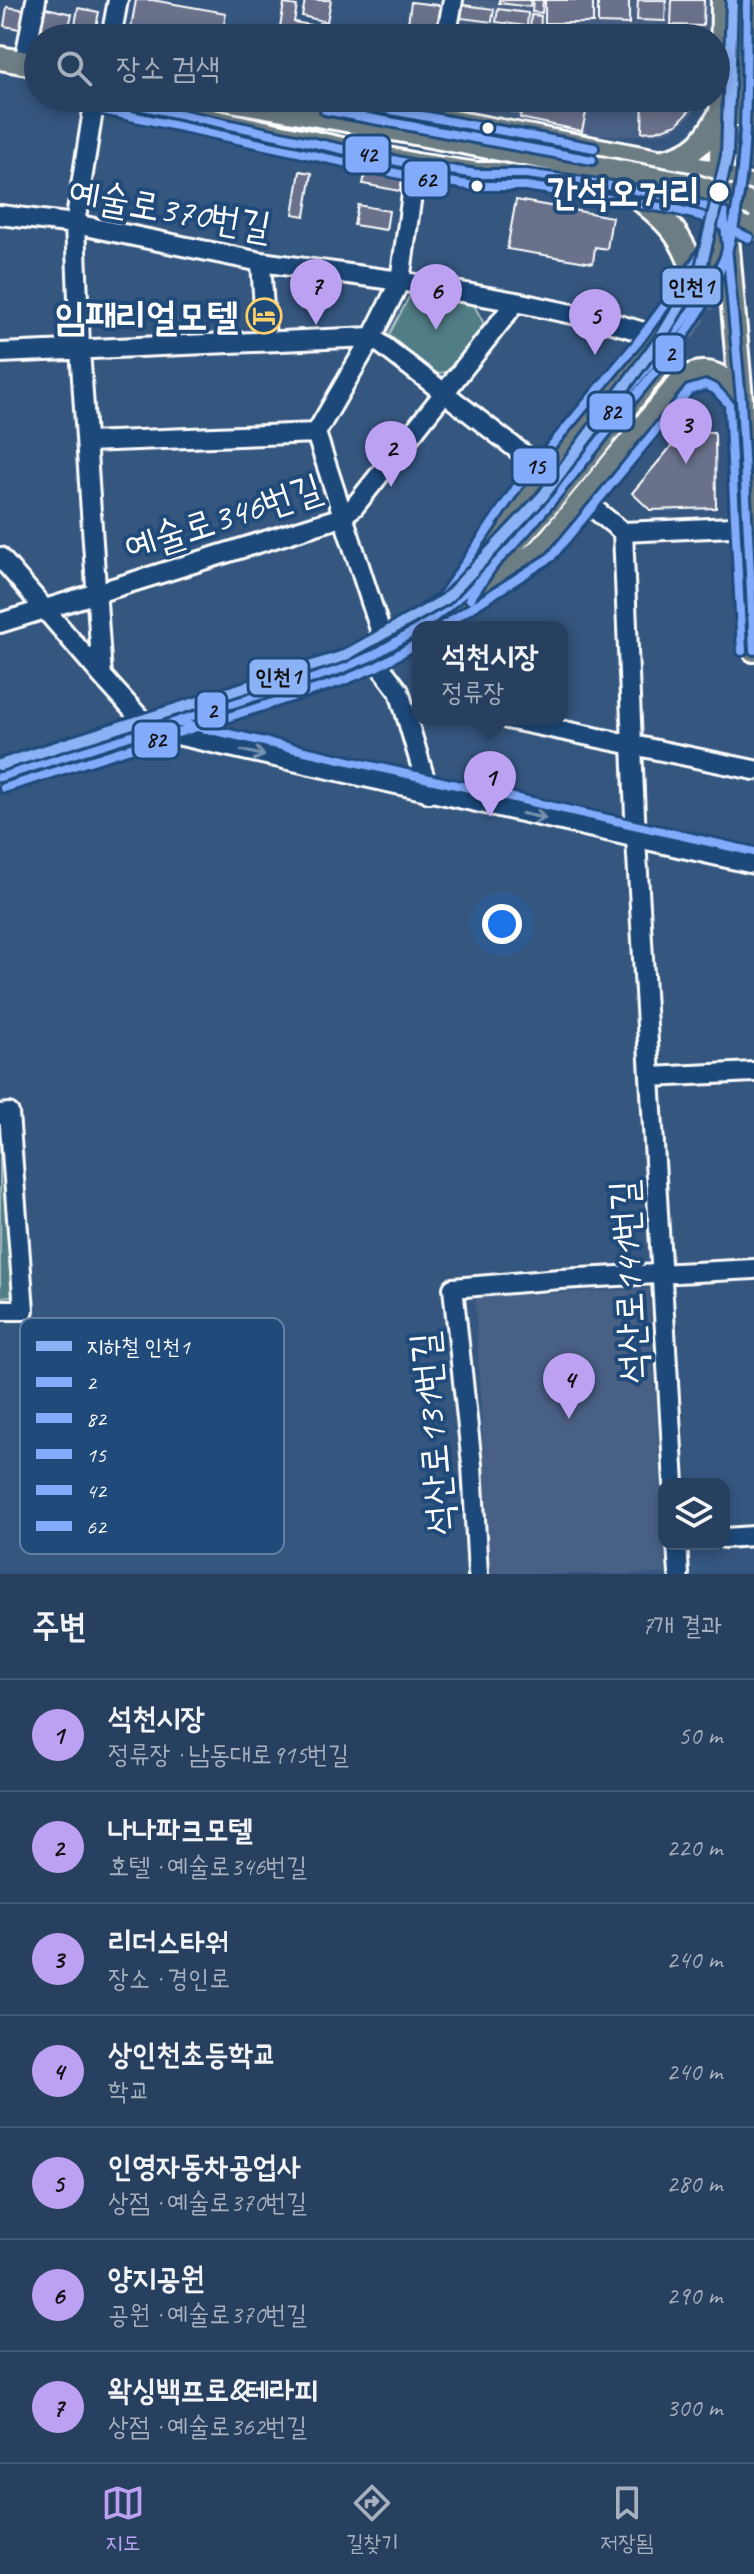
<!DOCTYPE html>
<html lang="ko">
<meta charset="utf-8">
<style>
body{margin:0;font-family:Caveat,"Poor Story",sans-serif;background:#344b68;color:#f1f3f6}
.controls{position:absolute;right:24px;bottom:24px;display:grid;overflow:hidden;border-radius:16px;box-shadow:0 4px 12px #0003}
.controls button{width:72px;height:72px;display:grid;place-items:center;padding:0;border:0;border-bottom:2px solid #445974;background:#28405f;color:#f1f3f6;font:40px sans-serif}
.you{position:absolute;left:502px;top:924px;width:28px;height:28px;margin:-20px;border:6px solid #fff;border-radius:50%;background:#1a73e8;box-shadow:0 0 0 12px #1a73e833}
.badge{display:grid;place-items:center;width:52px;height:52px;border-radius:50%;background:#bca0f2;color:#111;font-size:26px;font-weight:700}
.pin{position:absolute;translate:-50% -66px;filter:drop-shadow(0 2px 4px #0008)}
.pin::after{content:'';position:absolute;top:42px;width:28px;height:24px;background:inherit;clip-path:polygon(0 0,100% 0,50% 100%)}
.popup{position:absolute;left:412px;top:621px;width:156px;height:104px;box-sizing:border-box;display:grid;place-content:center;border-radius:16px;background:#28405f;filter:drop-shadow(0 2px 6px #0005);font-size:26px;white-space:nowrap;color:#a5afbd}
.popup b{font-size:30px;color:#f1f3f6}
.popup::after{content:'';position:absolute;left:50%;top:100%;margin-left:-16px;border:16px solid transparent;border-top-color:#28405f}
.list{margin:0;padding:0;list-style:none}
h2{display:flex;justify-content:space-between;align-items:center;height:104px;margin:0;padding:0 32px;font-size:34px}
h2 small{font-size:26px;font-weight:400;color:#a5afbd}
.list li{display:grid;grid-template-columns:52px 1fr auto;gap:24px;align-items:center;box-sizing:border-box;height:112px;padding:0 32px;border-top:2px solid #445974}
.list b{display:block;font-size:30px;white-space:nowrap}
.list p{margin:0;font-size:26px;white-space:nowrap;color:#a5afbd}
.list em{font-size:26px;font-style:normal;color:#a5afbd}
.icon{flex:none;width:44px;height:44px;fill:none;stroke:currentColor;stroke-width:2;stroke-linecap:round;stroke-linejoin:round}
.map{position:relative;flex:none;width:754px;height:1574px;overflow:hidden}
.search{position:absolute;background:#28405f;box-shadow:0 4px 12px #0003;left:24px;right:24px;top:24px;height:88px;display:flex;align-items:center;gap:20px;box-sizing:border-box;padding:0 28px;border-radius:44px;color:#a5afbd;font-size:30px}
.sheet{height:888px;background:#28405f}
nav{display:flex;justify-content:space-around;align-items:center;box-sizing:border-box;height:112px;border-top:2px solid #445974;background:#28405f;font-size:22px;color:#a5afbd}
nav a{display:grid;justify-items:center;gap:4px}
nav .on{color:#bca0f2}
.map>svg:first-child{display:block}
.built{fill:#496185}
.green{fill:#517d86;stroke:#a8bec2;stroke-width:2}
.building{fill:#69718b;stroke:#fff;stroke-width:2}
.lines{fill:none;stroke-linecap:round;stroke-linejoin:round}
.major-tunnel{stroke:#536f92;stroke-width:22;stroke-dasharray:22 11;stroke-linecap:butt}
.minor-casing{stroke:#fff;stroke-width:24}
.major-casing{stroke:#fff;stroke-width:28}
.minor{stroke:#1f4a7a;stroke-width:18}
.major{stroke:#6d7d84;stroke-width:22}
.major-bridge-casing{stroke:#fff;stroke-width:28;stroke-linecap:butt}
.major-bridge{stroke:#6d7d84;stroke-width:22}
.bus-1-casing{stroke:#1f4a7a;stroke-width:14}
.bus-2-casing{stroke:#1f4a7a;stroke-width:14}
.bus-3-casing{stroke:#1f4a7a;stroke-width:14}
.bus-4-casing{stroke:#1f4a7a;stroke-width:14}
.bus-5-casing{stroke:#1f4a7a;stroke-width:14}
.bus-1{stroke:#82abfc;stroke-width:8}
.bus-2{stroke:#82abfc;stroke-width:8}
.bus-3{stroke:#82abfc;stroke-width:8}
.bus-4{stroke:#82abfc;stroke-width:8}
.bus-5{stroke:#82abfc;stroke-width:8}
.metro-1-casing{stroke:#1f4a7a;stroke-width:16}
.metro-1{stroke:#8bb2f4;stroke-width:10}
.oneway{stroke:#7992af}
.bus-dot{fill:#fff;stroke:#1f4a7a;stroke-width:3}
.labels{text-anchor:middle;stroke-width:8;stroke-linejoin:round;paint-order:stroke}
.stop-label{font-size:38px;font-weight:bold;fill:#fff;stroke:#1f4a7a;text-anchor:end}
.street-label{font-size:38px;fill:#fff;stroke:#1f4a7a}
.poi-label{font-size:38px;font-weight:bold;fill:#fff;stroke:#1f4a7a;text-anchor:end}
.key{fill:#1f4a7a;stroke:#6280a2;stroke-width:2}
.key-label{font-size:22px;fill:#fff}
.line-badge{stroke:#1f4a7a;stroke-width:3}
.pale-badge-label{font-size:22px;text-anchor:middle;font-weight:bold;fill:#111}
</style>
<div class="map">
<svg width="754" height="1574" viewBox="0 0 754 1574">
<rect width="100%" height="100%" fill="#35567f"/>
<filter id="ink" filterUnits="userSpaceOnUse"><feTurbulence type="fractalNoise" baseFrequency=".0125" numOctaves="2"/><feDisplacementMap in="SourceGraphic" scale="16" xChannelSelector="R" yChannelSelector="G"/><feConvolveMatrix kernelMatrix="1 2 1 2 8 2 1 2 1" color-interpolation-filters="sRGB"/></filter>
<g filter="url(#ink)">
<path class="built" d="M456 0H713L710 38H450Z
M441 98H704L692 115 674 130 659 134 624 136 593 134 440 103Z
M649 1289 666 1574H490L475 1297Z"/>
<path class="green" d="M411 293 474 305 484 324 449 371 436 374 389 335Z
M0 1108 20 1288 11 1296 0 1297Z"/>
<path class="building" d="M136 0H152L226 13 222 38H129Z
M305 0H331L327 22 302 16Z
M499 0H531L530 7 499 3Z
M533 0H543L542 13 532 12Z
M545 0H593V23H545Z
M598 0H629V24L598 23Z
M638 0H666L665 21 637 20Z
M672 0H704L703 26 671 25Z
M411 2 445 6 441 38 406 37Z
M284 4 297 6 294 22 316 26 314 38H278Z
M463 5 494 9 492 22 461 18Z
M7 7 28 10 25 30 4 26Z
M42 7 72 14 67 34 38 28Z
M78 8 99 12 94 38 73 36Z
M498 9 528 13 527 26 496 22Z
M531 15 541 16 540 33 530 32Z
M319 23 335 26 333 38H317Z
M337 28 362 32 361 38H336Z
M457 30 498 38H456Z
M593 31 632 33V38H593Z
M550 32 583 33 582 38H550Z
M644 34 702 35V38H644Z
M444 98H522L519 113Z
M524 98H536L587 108 582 131 520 118Z
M643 98H684L692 108 677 124 656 131 642 132Z
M367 166 403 173 400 191 363 184Z
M300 171 312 173 305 216 293 214Z
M516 200 612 217 607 249 595 247 593 263 507 249Z
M358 205 389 211 386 230 354 225Z
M691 423 702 432H714L715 435 716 508 650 510 632 493Z"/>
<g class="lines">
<path class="major-tunnel" d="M738 201 742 159 744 98
M664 359C691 323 717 287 729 242"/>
<defs>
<path id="minor" d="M111 38 118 0
M446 38 453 0
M24 63 36 0
M95 98 75 224 80 349 102 676 150 729 754 864
M434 116 437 98
M0 215 75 224 261 262 400 281 516 302 609 322 657 336
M261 262 266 340
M0 353 372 337 545 471
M87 442 316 433
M583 500 623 532 636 839 674 1484
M623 532 754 526
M0 557 102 676
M0 623 339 518 354 507 516 302
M386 648 316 433 372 337 400 281 416 165
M372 656 399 691 429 793
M507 719 754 770
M650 1077 754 1072
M0 1114 9 1113 24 1310H0
M724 1538 754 1536
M677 1544 679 1574
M478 1574 472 1465 453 1288 560 1279 754 1269"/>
<path id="major" d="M723 0 721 166 741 400 754 650
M0 58 38 65
M106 98 416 165 477 174H527L676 197 705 205 754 227
M220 98 351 121
M327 98 663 162 703 170 754 189
M744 98 747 0
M721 104 738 114 754 113
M664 161C696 154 705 141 720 114
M630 191C668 222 684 234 697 283
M457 601 519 565 542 549 681 381C708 363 725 377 741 400
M452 604 526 495 646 350 697 283 715 252 721 230
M421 627C454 606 482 577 508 549 564 489 613 424 664 359
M0 777 338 670 372 656 418 629"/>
</defs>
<use href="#minor" class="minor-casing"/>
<use href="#major" class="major-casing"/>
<use href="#minor" class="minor"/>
<use href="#major" class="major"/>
<defs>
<path id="major-bridge" d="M351 121 694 186 754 205"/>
</defs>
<use href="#major-bridge" class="major-bridge-casing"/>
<use href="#major-bridge" class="major-bridge"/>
<defs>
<path id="bus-1" d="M421 627C503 568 562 489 624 410 661 363 705 318 724 259 751 177 745 86 747 0
M0 777 338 670 372 656 418 629"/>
<path id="bus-2" d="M470 599 536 502 655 358 707 290 726 256 736 216
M441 627 551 557 689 390 706 385 715 389 729 404 742 651
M4 788 342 681 378 666 418 643"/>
<path id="bus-3" d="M414 617 443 596 517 487 637 343 687 276 704 248 712 210
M153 717 754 852
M0 764 334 659 367 645 412 619"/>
<path id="bus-4" d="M106 98 416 165 477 174H527L626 188 690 201 724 213 741 400 754 650
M327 98 594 148"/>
<path id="bus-5" d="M103 110 414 177 475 186H526L673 209 701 216 749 238
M325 110 592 160"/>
</defs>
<use href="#bus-1" class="bus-1-casing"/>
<use href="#bus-2" class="bus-2-casing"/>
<use href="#bus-3" class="bus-3-casing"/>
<use href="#bus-4" class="bus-4-casing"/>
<use href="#bus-5" class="bus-5-casing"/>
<use href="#bus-1" class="bus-1"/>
<use href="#bus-2" class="bus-2"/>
<use href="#bus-3" class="bus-3"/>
<use href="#bus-4" class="bus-4"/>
<use href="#bus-5" class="bus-5"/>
<defs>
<path id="metro-1" d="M0 765 344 656 446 599 543 496 660 339 700 272 727 156 732 0"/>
</defs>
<use href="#metro-1" class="metro-1-casing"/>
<use href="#metro-1" class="metro-1"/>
</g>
<defs><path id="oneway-shaft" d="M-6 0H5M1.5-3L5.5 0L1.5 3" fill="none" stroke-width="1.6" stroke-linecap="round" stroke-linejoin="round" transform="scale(2)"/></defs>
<g class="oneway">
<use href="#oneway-shaft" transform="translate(253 753) rotate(13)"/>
<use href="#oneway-shaft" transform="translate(534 816) rotate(12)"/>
</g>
</g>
<defs>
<symbol id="hotel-ring" viewBox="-11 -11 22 22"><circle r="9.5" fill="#1f4a7a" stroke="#ffd166" stroke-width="1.5"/><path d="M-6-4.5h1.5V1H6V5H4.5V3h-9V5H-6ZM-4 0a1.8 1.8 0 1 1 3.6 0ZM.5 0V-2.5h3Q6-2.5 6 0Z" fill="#ffd166"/></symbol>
</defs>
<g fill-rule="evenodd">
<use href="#hotel-ring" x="244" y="296" width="40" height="40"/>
</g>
<g class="bus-dot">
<circle cx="488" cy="128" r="7"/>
<circle cx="477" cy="186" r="7"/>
<circle cx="719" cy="192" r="11"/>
</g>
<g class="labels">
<g class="stop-label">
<text x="700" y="205">간석오거리</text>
</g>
<g class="street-label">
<text transform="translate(170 209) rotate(10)" y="13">예술로370번길</text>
<text transform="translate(223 517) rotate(-18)" y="13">예술로346번길</text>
<text transform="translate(628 1282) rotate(-93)" y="13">석산로141번길</text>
<text transform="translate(432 1434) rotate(-95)" y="13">석산로131번길</text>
</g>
<g class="poi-label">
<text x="238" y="329">임패리얼모텔</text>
</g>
</g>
<rect x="20" y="1318" width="264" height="236" rx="12" class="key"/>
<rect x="36" y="1341" width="36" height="10" fill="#8bb2f4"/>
<rect x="36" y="1377" width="36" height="10" fill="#82abfc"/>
<rect x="36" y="1413" width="36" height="10" fill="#82abfc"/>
<rect x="36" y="1449" width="36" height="10" fill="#82abfc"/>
<rect x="36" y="1485" width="36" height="10" fill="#82abfc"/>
<rect x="36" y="1521" width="36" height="10" fill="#82abfc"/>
<g class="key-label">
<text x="86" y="1354">지하철 인천1</text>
<text x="86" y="1390">2</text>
<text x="86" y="1426">82</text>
<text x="86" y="1462">15</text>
<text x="86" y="1498">42</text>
<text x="86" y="1534">62</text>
</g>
<g class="line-badge">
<rect x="344" y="135" width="46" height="39" rx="8" fill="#82abfc"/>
<rect x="403" y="160" width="46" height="38" rx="8" fill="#82abfc"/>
<rect x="661" y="267" width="61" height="39" rx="8" fill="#8bb2f4"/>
<rect x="654" y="334" width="31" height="39" rx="8" fill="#82abfc"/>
<rect x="588" y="392" width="46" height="39" rx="8" fill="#82abfc"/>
<rect x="512" y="447" width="46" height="38" rx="8" fill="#82abfc"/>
<rect x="248" y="658" width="61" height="38" rx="8" fill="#8bb2f4"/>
<rect x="196" y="691" width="31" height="38" rx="8" fill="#82abfc"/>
<rect x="133" y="721" width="46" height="38" rx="8" fill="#82abfc"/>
</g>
<g class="pale-badge-label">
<text x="367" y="162">42</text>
<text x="426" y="187">62</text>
<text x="691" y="294">인천1</text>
<text x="670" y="361">2</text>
<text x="611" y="419">82</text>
<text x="535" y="474">15</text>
<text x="278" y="684">인천1</text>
<text x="212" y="718">2</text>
<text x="156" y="747">82</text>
</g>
</svg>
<div class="controls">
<button><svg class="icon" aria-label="layers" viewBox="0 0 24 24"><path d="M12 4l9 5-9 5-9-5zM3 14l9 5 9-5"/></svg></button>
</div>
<div class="you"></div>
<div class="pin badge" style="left:490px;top:817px">1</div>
<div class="popup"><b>석천시장</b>정류장</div>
<div class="pin badge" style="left:391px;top:487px">2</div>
<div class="pin badge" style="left:686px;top:464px">3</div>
<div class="pin badge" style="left:569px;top:1419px">4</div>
<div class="pin badge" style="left:595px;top:355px">5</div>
<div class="pin badge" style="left:436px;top:330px">6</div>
<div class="pin badge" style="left:316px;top:325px">7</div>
<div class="search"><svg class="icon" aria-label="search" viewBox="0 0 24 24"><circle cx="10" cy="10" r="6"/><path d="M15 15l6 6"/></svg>장소 검색</div>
</div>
<section class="sheet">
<h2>주변<small>7개 결과</small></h2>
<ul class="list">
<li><span class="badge">1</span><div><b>석천시장</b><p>정류장 · 남동대로915번길</p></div><em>50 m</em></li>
<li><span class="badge">2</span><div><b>나나파크모텔</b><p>호텔 · 예술로346번길</p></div><em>220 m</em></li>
<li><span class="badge">3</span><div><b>리더스타워</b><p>장소 · 경인로</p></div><em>240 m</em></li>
<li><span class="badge">4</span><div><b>상인천초등학교</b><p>학교</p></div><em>240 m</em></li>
<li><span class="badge">5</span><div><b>인영자동차공업사</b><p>상점 · 예술로370번길</p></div><em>280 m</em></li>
<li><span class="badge">6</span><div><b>양지공원</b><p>공원 · 예술로370번길</p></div><em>290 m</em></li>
<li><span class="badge">7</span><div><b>왁싱백프로&amp;테라피</b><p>상점 · 예술로362번길</p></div><em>300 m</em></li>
</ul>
</section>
<nav>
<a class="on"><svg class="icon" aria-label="map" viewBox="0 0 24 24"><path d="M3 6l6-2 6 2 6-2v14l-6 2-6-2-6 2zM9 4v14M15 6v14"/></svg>지도</a>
<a><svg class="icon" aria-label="directions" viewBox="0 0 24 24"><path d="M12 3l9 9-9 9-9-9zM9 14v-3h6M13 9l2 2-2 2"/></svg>길찾기</a>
<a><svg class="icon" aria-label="saved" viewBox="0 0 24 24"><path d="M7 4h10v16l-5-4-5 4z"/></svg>저장됨</a>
</nav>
